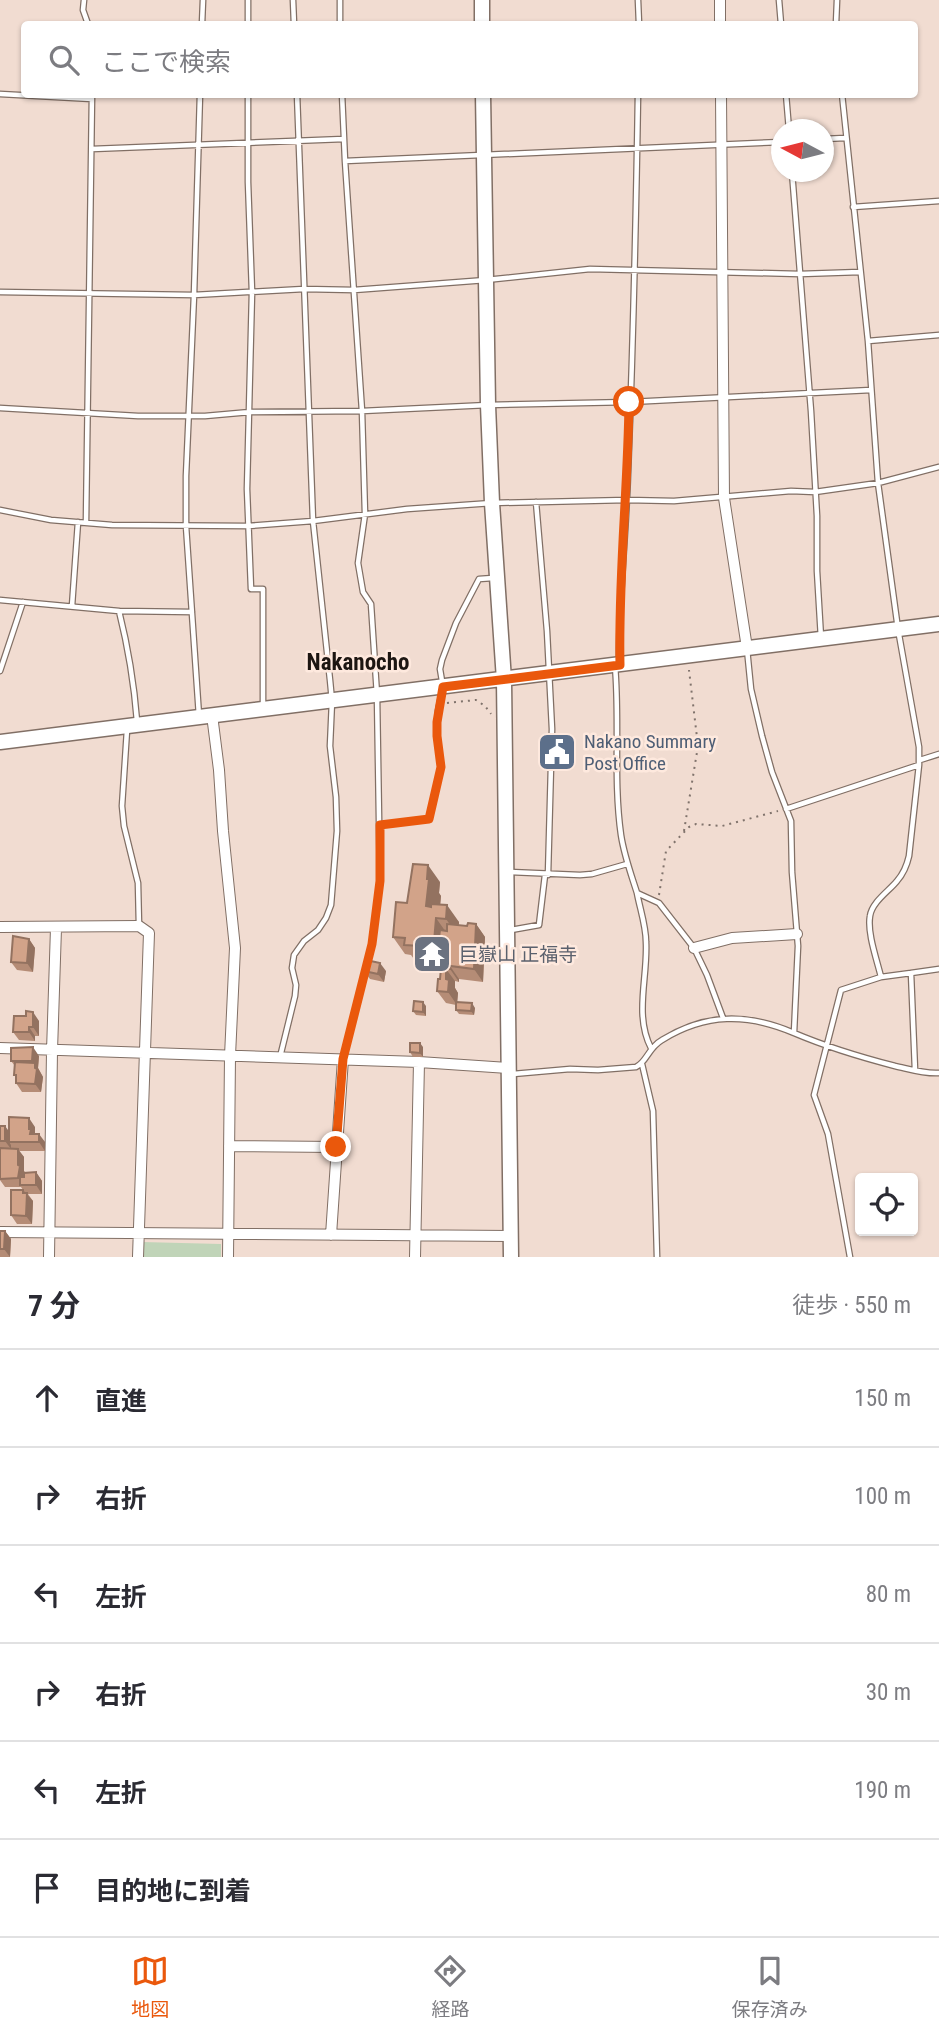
<!DOCTYPE html>
<html lang="ja">
<meta charset="utf-8">
<style>
body{margin:0;font-family:"Roboto Condensed","Noto Sans JP",sans-serif;background:#f7f7f7;color:#2b2b33}
.controls{position:absolute;right:21px;bottom:21px;display:grid;overflow:hidden;border-radius:7px;box-shadow:0 2px 5px #0004}
.controls button{width:63px;height:63px;display:grid;place-items:center;padding:0;border:0;border-bottom:2px solid #e1e1e2;background:#fff;color:#2b2b33;font:35px sans-serif}
.compass{position:absolute;left:771px;top:119px;width:63px;height:63px;border-radius:50%;background:#fff;box-shadow:0 2px 5px #0004;rotate:277deg}
.stop{position:absolute;width:21px;height:21px;margin:-16px;border:5px solid #ea580c;border-radius:50%;background:#fff}
.stop.end{background:#ea580c;border-color:#fff;box-shadow:0 2px 7px #0008}
.list{margin:0;padding:0;list-style:none}
h2{display:flex;justify-content:space-between;align-items:center;height:91px;margin:0;padding:0 28px;font-size:30px}
h2 small{font-size:23px;font-weight:400;color:#7c7c81}
.list li{display:grid;grid-template-columns:46px 1fr auto;gap:21px;align-items:center;box-sizing:border-box;height:98px;padding:0 28px;border-top:2px solid #e1e1e2}
.list b{display:block;font-size:26px;white-space:nowrap}
.list em{font-size:23px;font-style:normal;color:#7c7c81}
.icon{flex:none;width:38px;height:38px;fill:none;stroke:currentColor;stroke-width:2;stroke-linecap:round;stroke-linejoin:round}
.map{position:relative;flex:none;width:939px;height:1257px;overflow:hidden}
.search{position:absolute;background:#fff;box-shadow:0 2px 5px #0004;left:21px;right:21px;top:21px;height:77px;display:flex;align-items:center;gap:18px;box-sizing:border-box;padding:0 24px;border-radius:7px;color:#7c7c81;font-size:26px}
.sheet{height:679px;background:#fff}
nav{display:flex;justify-content:space-around;align-items:center;box-sizing:border-box;height:98px;border-top:2px solid #e1e1e2;background:#fff;font-size:19px;color:#7c7c81}
nav a{display:grid;justify-items:center;gap:4px}
nav .on{color:#ea580c}
.map>svg:first-child{display:block}
.green{fill:#c0d4b8}
.lines{fill:none;stroke-linecap:round;stroke-linejoin:round}
.lane-casing{stroke:#816f65;stroke-width:7}
.street-casing{stroke:#816f65;stroke-width:12}
.secondary-casing{stroke:#816f65;stroke-width:17}
.path{stroke:#80736c;stroke-width:2;stroke-dasharray:2 5;stroke-linecap:butt}
.lane{stroke:#fff;stroke-width:4.5}
.street{stroke:#fff;stroke-width:10}
.secondary{stroke:#fff;stroke-width:14}
.wall{fill:#b58c76}
.shaded-wall{fill:#937260}
.building{fill:#d2a389;stroke:#937260;stroke-width:2}
.route{stroke:#ea580c;stroke-width:9}
.labels{text-anchor:middle;stroke-width:5;stroke-linejoin:round;paint-order:stroke}
.service-label{font-size:19px;fill:#4e5e75;stroke:#fee9de;text-anchor:start}
.worship-label{font-size:19px;fill:#5b616d;stroke:#fee9de;text-anchor:start}
.quarter-label{font-size:23px;font-weight:bold;fill:#1d1612;stroke:#fee9de}
</style>
<div class="map">
<svg width="939" height="1257" viewBox="0 0 939 1257">
<rect width="100%" height="100%" fill="#f1dcd1"/>
<path class="green" d="M142 1242 221 1244V1257H142Z"/>
<g class="lines">
<defs>
<path id="lane" d="M84 0 83 10 88 24
M248 0V24
M293 0 294 24
M638 0 639 24
M779 0 781 24
M202 24 203 0
M340 24V0
M836 24 837 0
M0 94 92 99
M248 94V182L252 292 247 489 251 589H263V705
M342 94 345 161 362 411 365 514 358 563 363 592 371 604 377 695 380 882 372 944 343 1058
M786 94 789 130
M824 139 845 138
M92 149 344 139
M345 161 782 142
M792 172 811 411 817 516V571L821 638
M853 207 939 201
M0 292 194 295 304 289 354 290 486 280 590 269 800 274 860 272
M868 341 939 335
M0 408 138 416H205L250 412 362 411 488 405 630 402 871 390
M536 502 547 631 552 729 548 875
M0 510 51 520 112 525 248 526 313 521 407 509 492 503 627 500 674 501 791 491 815 492 878 483 939 467
M86 523 92 94
M0 600 119 611
M72 606 78 522
M747 649 751 689 762 736 772 772 791 821 792 872 798 946 794 1033C827 1047 860 1057 895 1066 909 1069 924 1074 939 1073
M619 660C619 598 626 536 628 474 633 347 636 221 638 94
M615 666C620 722 613 779 621 835 624 855 631 874 637 893L659 903 694 948 707 975 723 1018
M0 671 23 602
M199 716 186 526V476L194 295 200 94
M137 721C134 683 128 647 119 611L192 612
M127 730 122 806 124 826 138 883 139 926
M920 760 939 754
M786 809 919 765V747L898 629 878 483 868 341 842 94
M380 825 429 819 441 767 437 736 438 711 443 687 440 669 442 660 456 623 479 579 493 578
M510 872 580 875 592 874 627 864
M637 893C640 909 646 926 646 942 648 977 634 1015 651 1048
M511 930 539 925 545 875
M911 973 939 969
M881 977 911 973 915 1070
M280 1057 295 996 296 985 292 968 294 955 304 941 318 930 326 918 331 905 337 831 336 797 330 746 332 701 330 680 313 521 297 94
M642 1064 653 1111 657 1257
M513 1074 570 1069 598 1070 636 1067C647 1062 648 1048 662 1040 706 1013 747 1013 794 1033
M850 1257 828 1134 814 1095 841 990 881 977C877 960 867 933 870 916 872 902 889 891 897 881 904 873 907 865 909 856L919 765"/>
<path id="street" d="M720 0V24
M721 94 724 498 747 648
M212 715 219 770 223 831 235 948 230 1056 228 1257
M0 927 139 926 149 933 138 1257
M694 948 732 938 797 934
M0 1048 419 1062 508 1068
M229 1146 336 1147
M0 1232 510 1236
M331 1235 343 1059
M49 1257 52 1051 56 928
M415 1257 419 1062"/>
<path id="secondary" d="M482 0V24
M483 94 488 405 492 503 504 680 511 1257
M0 742 939 624"/>
</defs>
<use href="#lane" class="lane-casing"/>
<use href="#street" class="street-casing"/>
<use href="#secondary" class="secondary-casing"/>
<path class="path" d="M447 703 476 700 485 706 491 714
M684 831 698 746 689 670
M659 895 666 851 689 827 696 824 722 826 778 811"/>
<use href="#lane" class="lane"/>
<use href="#street" class="street"/>
<use href="#secondary" class="secondary"/>
</g>
<path class="wall" d="M440 882 439 893 441 896 440 905 459 922V925L467 926 476 924 485 937 483 982 459 979V982L455 981V988L458 993 457 1002 475 1008 474 1015 459 1014 456 1010V1005L446 1003 437 991 440 979 441 959 435 958 434 963 416 962 411 955 405 954 393 937Z
M29 939 35 948 33 972 17 970 11 962Z
M364 971H386L384 982 370 979Z
M426 1006V1016L416 1015 413 1011Z
M26 1016 39 1021V1036H35V1041L19 1040 13 1032Z
M423 1047V1057H413L410 1052Z
M39 1056 38 1068 43 1077 41 1092H22L16 1083 15 1066 11 1061Z
M0 1126 9 1131 35 1127V1134L45 1142V1151H19L24 1157V1171L25 1173 36 1172 42 1181V1194H28L33 1201 32 1224H17L11 1215 23 1190 21 1187H5L0 1180Z
M0 1231H5L11 1239 10 1257H0Z"/>
<path class="shaded-wall" d="M428 865 440 882 439 893 441 896 439 918H436L448 935 442 946H438L446 959 434 942 426 906Z
M447 905 459 922 458 936 446 919Z
M476 924 485 937 483 982 474 969Z
M29 939 35 948 33 972 27 963Z
M423 941 435 958 434 963 422 946Z
M380 963 386 971 384 982 378 974Z
M450 966 459 979V982L450 969Z
M446 969 455 981V988L458 993 457 1005 448 992 446 979Z
M423 1002 426 1006V1016L423 1012Z
M472 1003 475 1008 474 1015 471 1011Z
M33 1012 39 1021V1036L33 1027Z
M29 1027 35 1036V1041L29 1032Z
M420 1043 423 1047V1057L420 1053Z
M33 1047 39 1056 38 1068 43 1077 41 1092 35 1084V1065L32 1061Z
M29 1118 35 1127V1135L30 1134 29 1129Z
M5 1126 11 1134 9 1142 11 1145V1149L5 1141Z
M39 1134 45 1142V1151L39 1142Z
M18 1149 24 1157V1171L26 1174 23 1185 18 1178Z
M36 1172 42 1181V1194L36 1185Z
M23 1190 33 1201 32 1224 26 1216Z
M5 1231 11 1239 10 1257 4 1249Z"/>
<path class="building" d="M413 864 428 865 427 879H429L426 906 431 907V904L447 905 446 919 436 918 434 942 423 941 422 946 404 945 405 938 393 937 396 902 407 903Z
M468 923 476 924 474 969 450 966V969H446V979L449 980 448 992 437 991 438 979H440L441 968H440L442 946H438L440 930 447 931V924L467 926Z
M13 936 29 939 27 963 11 962Z
M366 960 380 963 378 974 364 971Z
M414 1001 423 1002V1012L413 1011Z
M456 1002 472 1003 471 1011 456 1010Z
M26 1011 33 1012V1027H29V1032H13L14 1016H26Z
M410 1043H420V1053L410 1052Z
M33 1047 32 1061H11V1048Z
M15 1062 35 1063V1068L37 1069 35 1084 16 1083V1075H14Z
M9 1117 29 1118V1129H31L30 1134H39V1142H9Z
M0 1126H5V1141H0Z
M0 1148 18 1149V1165L20 1166 18 1178 0 1179Z
M36 1172V1185H20V1177H24V1173Z
M11 1190H23V1193H27L26 1216 11 1215Z
M0 1231H5L4 1249H0Z"/>
<g class="lines">
<path class="route" d="M336 1147 343 1059 372 944 380 881V825L429 819 441 767 437 736V722L443 687 620 665C618 577 628 490 629 402"/>
</g>
<defs>
<symbol id="civic-square" viewBox="-11 -11 22 22"><rect x="-9" y="-9" width="18" height="18" rx="4" fill="#5c6f8a" stroke="#fee9de"/><path d="M-.6-6.5H3V-4.5H.6V-3L4-1V1h2V6H-6V1h2V-1L-.6-3ZM-1.2 2.5V6h2.4V2.5Z" fill="#fff"/></symbol>
<symbol id="temple-square" viewBox="-11 -11 22 22"><rect x="-9" y="-9" width="18" height="18" rx="4" fill="#6b7280" stroke="#fee9de"/><path d="M0-6L5-2H3V0L6.5 2.5H4V6H1.5V3h-3V6H-4V2.5H-6.5L-3 0V-2H-5Z" fill="#fff"/></symbol>
</defs>
<g fill-rule="evenodd">
<use href="#civic-square" x="535" y="730" width="44" height="44"/>
<use href="#temple-square" x="410" y="932" width="44" height="44"/>
</g>
<g class="labels">
<g class="service-label">
<text x="584" y="748">Nakano Summary<tspan x="584" dy="22">Post Office</tspan></text>
</g>
<g class="worship-label">
<text x="459" y="961">巨嶽山 正福寺</text>
</g>
<g class="quarter-label">
<text x="358" y="670">Nakanocho</text>
</g>
</g>
</svg>
<div class="controls">
<button><svg class="icon" aria-label="locate" viewBox="0 0 24 24"><circle cx="12" cy="12" r="6"/><path d="M12 2v4M12 18v4M2 12h4M18 12h4"/></svg></button>
</div>
<svg class="compass" viewBox="-18 -18 36 36"><path d="M0-13l5 13h-10z" fill="#e53935"/><path d="M0 13l5-13h-10z" fill="#7c7c81"/></svg>
<div class="stop" style="left:629px;top:402px"></div>
<div class="stop end" style="left:336px;top:1147px"></div>
<div class="search"><svg class="icon" aria-label="search" viewBox="0 0 24 24"><circle cx="10" cy="10" r="6"/><path d="M15 15l6 6"/></svg>ここで検索</div>
</div>
<section class="sheet">
<h2>7 分<small>徒歩 · 550 m</small></h2>
<ul class="list">
<li><svg class="icon" aria-label="ahead" viewBox="0 0 24 24"><path d="M12 20V5M6 11l6-6 6 6"/></svg><div><b>直進</b></div><em>150 m</em></li>
<li><svg class="icon" aria-label="right" viewBox="0 0 24 24"><path d="M7 20v-9h11M14 6l5 5-5 5"/></svg><div><b>右折</b></div><em>100 m</em></li>
<li><svg class="icon" aria-label="left" viewBox="0 0 24 24"><path d="M17 20v-9H6M10 6l-5 5 5 5"/></svg><div><b>左折</b></div><em>80 m</em></li>
<li><svg class="icon" aria-label="right" viewBox="0 0 24 24"><path d="M7 20v-9h11M14 6l5 5-5 5"/></svg><div><b>右折</b></div><em>30 m</em></li>
<li><svg class="icon" aria-label="left" viewBox="0 0 24 24"><path d="M17 20v-9H6M10 6l-5 5 5 5"/></svg><div><b>左折</b></div><em>190 m</em></li>
<li><svg class="icon" aria-label="arrive" viewBox="0 0 24 24"><path d="M6 21V4h12l-3 4 3 4H6"/></svg><div><b>目的地に到着</b></div></li>
</ul>
</section>
<nav>
<a class="on"><svg class="icon" aria-label="map" viewBox="0 0 24 24"><path d="M3 6l6-2 6 2 6-2v14l-6 2-6-2-6 2zM9 4v14M15 6v14"/></svg>地図</a>
<a><svg class="icon" aria-label="directions" viewBox="0 0 24 24"><path d="M12 3l9 9-9 9-9-9zM9 14v-3h6M13 9l2 2-2 2"/></svg>経路</a>
<a><svg class="icon" aria-label="saved" viewBox="0 0 24 24"><path d="M7 4h10v16l-5-4-5 4z"/></svg>保存済み</a>
</nav>
